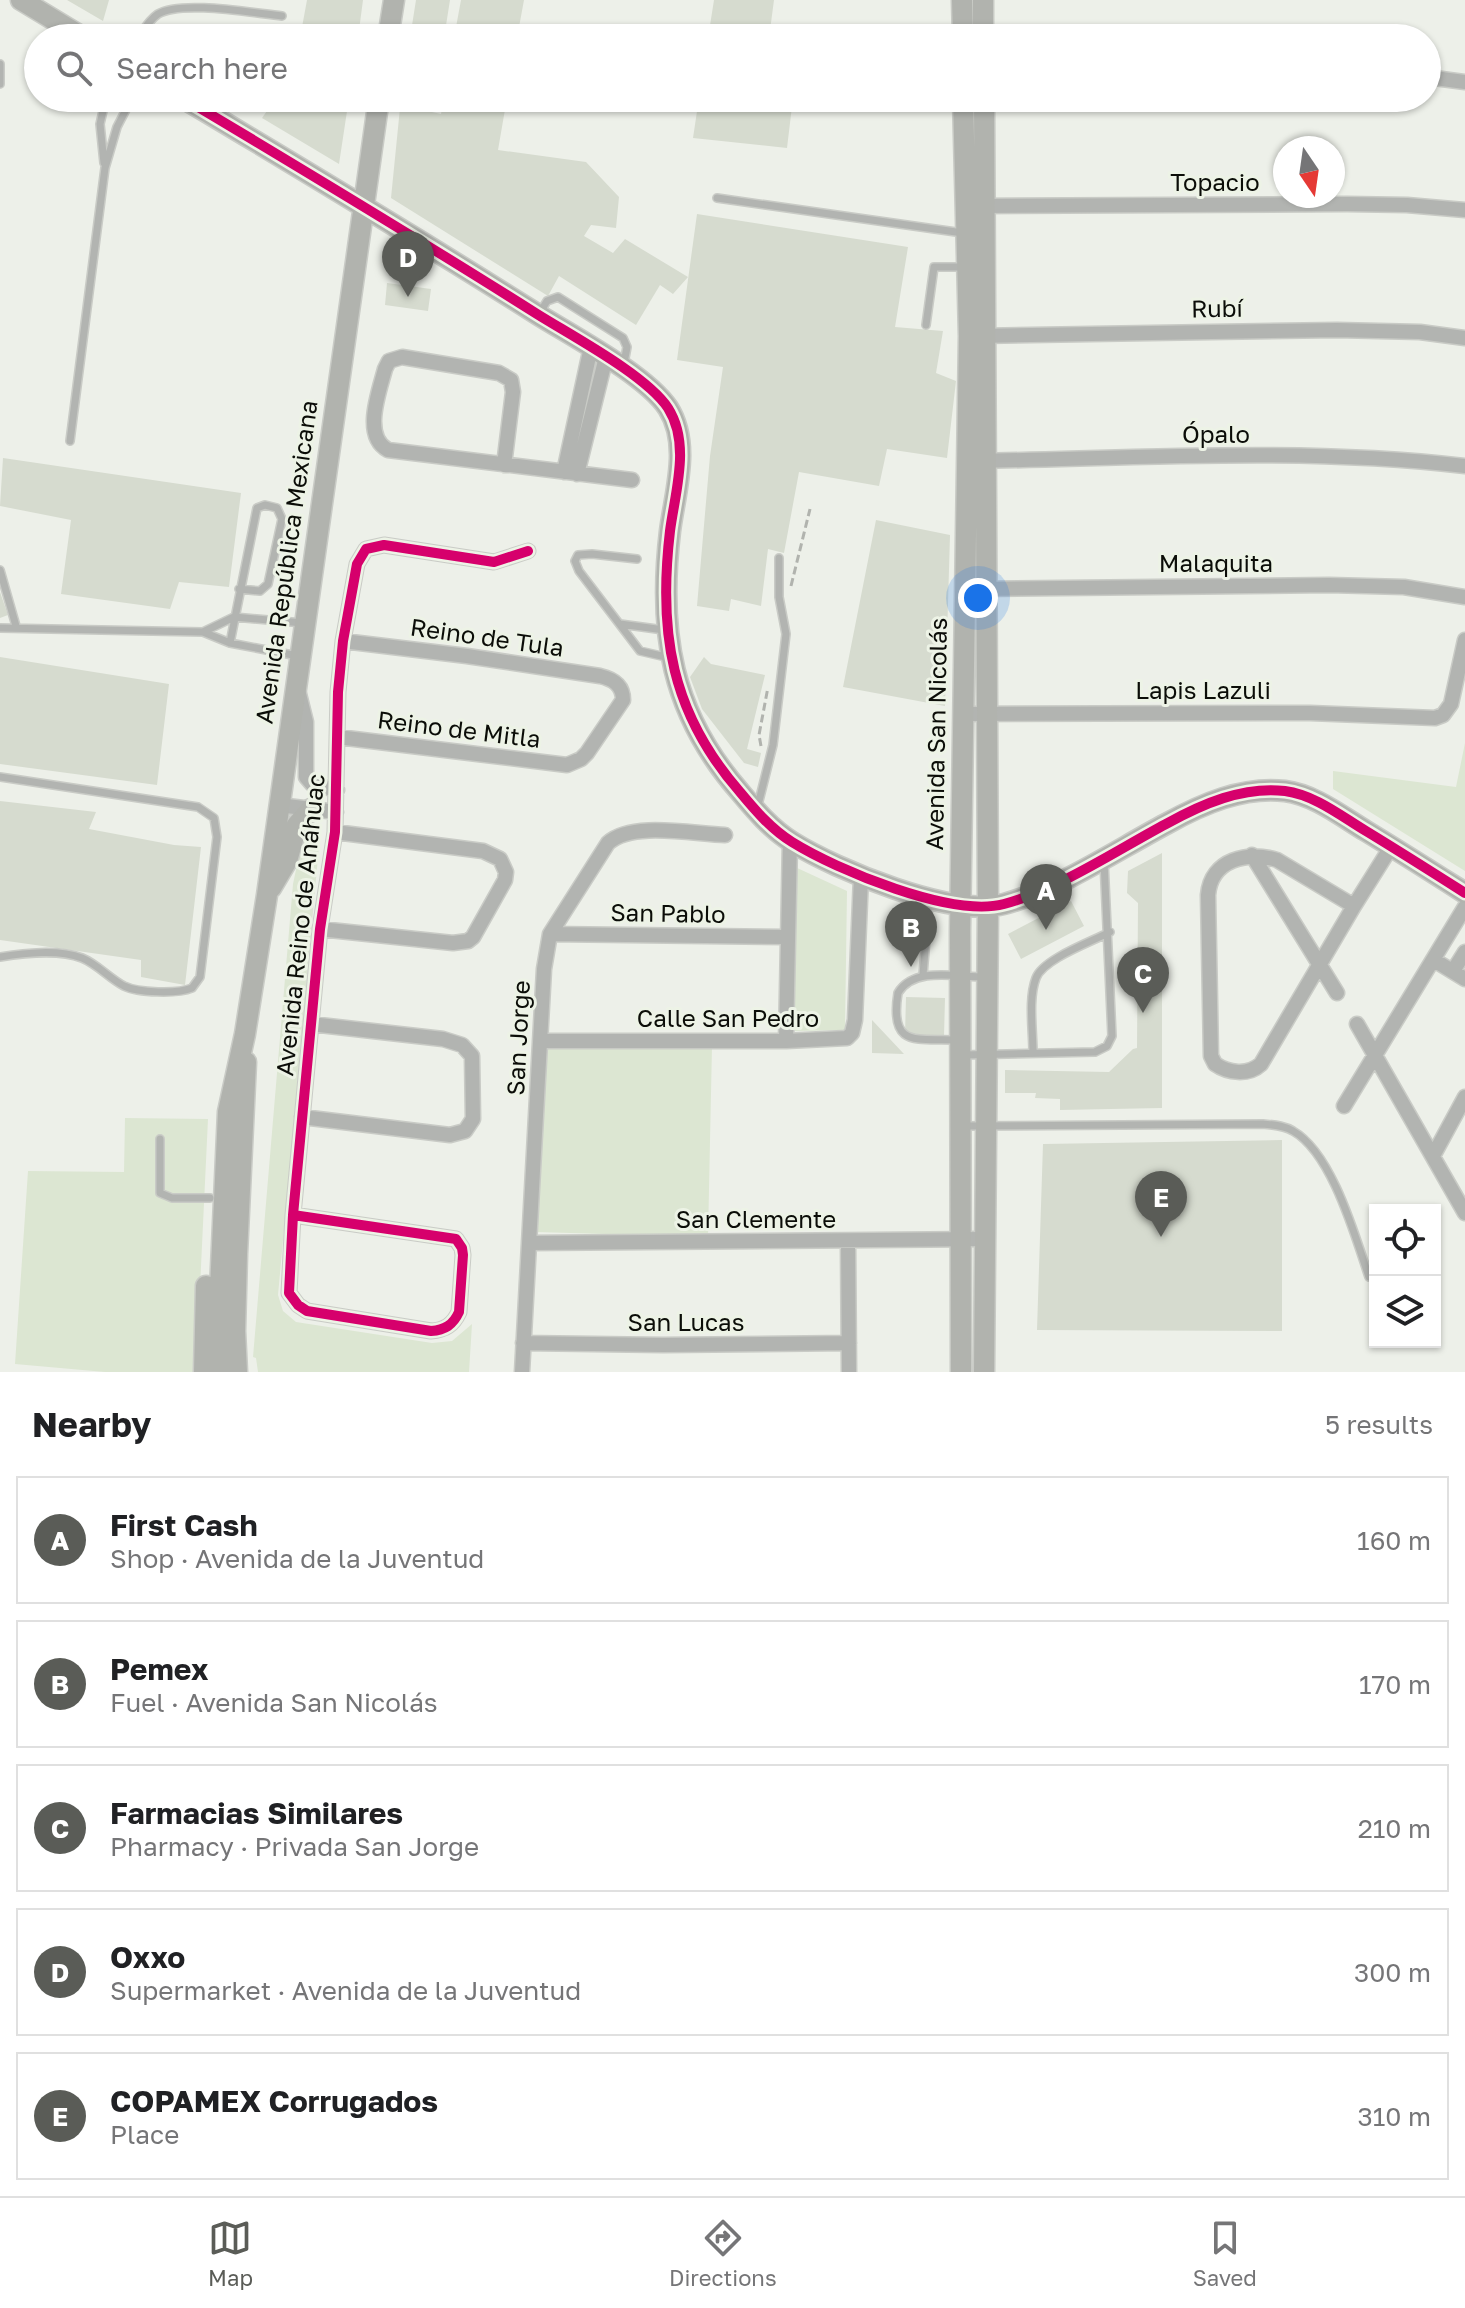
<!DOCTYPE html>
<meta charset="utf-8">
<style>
body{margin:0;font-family:"Golos Text",sans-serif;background:#f6f6f6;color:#202124}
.controls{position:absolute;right:24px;bottom:24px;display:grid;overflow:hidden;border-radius:0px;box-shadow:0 2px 6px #0004}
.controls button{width:72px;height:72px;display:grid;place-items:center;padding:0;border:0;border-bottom:2px solid #e0e0e0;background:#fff;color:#202124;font:40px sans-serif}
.compass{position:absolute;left:1273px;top:136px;width:72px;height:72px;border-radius:50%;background:#fff;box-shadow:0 2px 6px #0004;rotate:167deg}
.you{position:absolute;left:978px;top:598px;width:28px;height:28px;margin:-20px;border:6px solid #fff;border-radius:50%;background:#1a73e8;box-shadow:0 0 0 12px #1a73e833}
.badge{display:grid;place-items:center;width:52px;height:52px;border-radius:50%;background:#5a5c57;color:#fff;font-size:26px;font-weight:700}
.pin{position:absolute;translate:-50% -66px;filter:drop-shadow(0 2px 4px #0008)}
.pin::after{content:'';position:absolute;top:42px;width:28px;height:24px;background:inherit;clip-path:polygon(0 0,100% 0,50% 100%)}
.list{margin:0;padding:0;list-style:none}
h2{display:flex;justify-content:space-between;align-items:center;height:104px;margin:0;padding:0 32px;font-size:34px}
h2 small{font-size:26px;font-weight:400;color:#757577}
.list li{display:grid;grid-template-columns:52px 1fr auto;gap:24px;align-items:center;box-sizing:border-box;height:128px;margin:0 16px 16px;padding:0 16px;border:2px solid #e0e0e0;border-radius:0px}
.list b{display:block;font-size:30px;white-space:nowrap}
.list p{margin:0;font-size:26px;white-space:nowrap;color:#757577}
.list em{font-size:26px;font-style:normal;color:#757577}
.icon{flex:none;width:44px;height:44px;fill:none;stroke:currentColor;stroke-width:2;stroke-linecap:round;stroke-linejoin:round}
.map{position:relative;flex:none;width:1465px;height:1372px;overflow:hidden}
.search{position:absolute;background:#fff;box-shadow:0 2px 6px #0004;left:24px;right:24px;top:24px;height:88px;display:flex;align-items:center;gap:20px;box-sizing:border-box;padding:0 28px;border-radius:44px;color:#757577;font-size:30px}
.sheet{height:824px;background:#fff}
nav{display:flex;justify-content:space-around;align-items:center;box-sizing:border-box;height:112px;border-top:2px solid #e0e0e0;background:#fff;font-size:22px;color:#757577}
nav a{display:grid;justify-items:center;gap:4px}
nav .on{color:#5a5c57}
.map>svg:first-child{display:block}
.green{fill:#dce6d2}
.building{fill:#d6dbcf}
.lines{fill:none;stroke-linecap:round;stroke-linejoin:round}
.lane-casing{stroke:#c9cbc6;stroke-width:10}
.street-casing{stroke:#c9cbc6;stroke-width:17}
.secondary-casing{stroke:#c9cbc6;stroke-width:23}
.path{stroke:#b1b3ae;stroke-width:3;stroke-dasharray:8 4;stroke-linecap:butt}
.lane{stroke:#b2b4b1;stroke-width:7}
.street{stroke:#b2b4b1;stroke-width:14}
.secondary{stroke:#b1b3ae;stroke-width:20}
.cycleway-casing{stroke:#edf3e6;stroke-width:15}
.cycleway{stroke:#d6006c;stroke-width:10}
.labels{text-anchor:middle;stroke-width:6;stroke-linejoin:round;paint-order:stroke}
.street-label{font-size:24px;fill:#0b0d08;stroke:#edf3e6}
</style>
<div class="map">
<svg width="1465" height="1372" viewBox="0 0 1465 1372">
<rect width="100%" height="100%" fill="#edf0e9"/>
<path class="green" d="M1465 743V871L1333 789V771L1456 787Z
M314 823 321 824 278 1295 283 1311 296 1322 432 1343 452 1341 472 1324 469 1372H258L256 1358 253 1357 293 884 304 832Z
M795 867 847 891 845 1030 795 1031Z
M712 1046 708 1237 536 1232 545 1048Z
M125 1118 208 1119 196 1372H105L15 1364 28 1171 124 1172Z"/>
<path class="building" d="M67 0H109L103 21Z
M307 0H363L358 38H300Z
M416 0H450L444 38H410Z
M461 0H524L517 38H454Z
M714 0H774L769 38H708Z
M276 98 290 105 291 98H349L339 164 262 118Z
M401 98H434L432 112 441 114 444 98H507L498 150 586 162 619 197 616 228 591 225 584 236 613 253 625 239 688 277 673 294 660 285 636 325 559 276 548 296 391 198Z
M699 98H793L787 148 693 138Z
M697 214 908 247 895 327 943 331 936 373 956 381 947 458 887 449 879 486 799 472 784 553 768 549 761 606 731 599 729 611 697 606 710 456 723 367 677 360Z
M387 283 431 289 428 311 385 305Z
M3 458 241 493 229 587 179 582 170 609 61 594 71 520 0 506Z
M876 520 950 535 945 706 843 687Z
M0 592 8 615 0 618Z
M0 657 169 684 157 785 0 764Z
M704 657 711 664 765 675 747 749 761 753 758 767 744 763 702 709 690 677Z
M0 801 96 812 89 829 174 845 201 847 185 985 141 977V960L0 940Z
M1162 853V1108L1060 1110V1099L1035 1098 1036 1093H1005V1070L1109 1072 1133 1049 1137 1048 1138 903 1127 893 1128 871Z
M1071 901 1084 926 1021 959 1008 934Z
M906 997 945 998 944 1036 905 1035Z
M872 1020 904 1054 872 1053Z
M1282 1140V1331L1037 1330 1043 1144Z"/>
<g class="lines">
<defs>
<path id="lane" d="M138 38C144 29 149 20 158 14 181 0 252 13 282 16
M0 64V84
M104 163 100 124 106 98
M717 198 963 233
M539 314 547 301 558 297 623 338 627 347 624 363
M926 325 934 267H966
M70 441 105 168 117 127 132 98
M637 559 592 554 578 555 575 561 579 571 640 651 670 658
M0 570 16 626
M620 624 664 630
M0 628 203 632 230 643 298 656
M203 632 234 617 303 623
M230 643 257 508 265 505 277 508 282 519 268 584 260 591 239 589
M0 777 198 807 214 818 217 837 200 977 192 988C178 994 138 993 124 986 109 978 97 964 82 958 58 949 25 953 0 957
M757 809 773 745 786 634 779 597V558
M923 975 929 902
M958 1040C917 1038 889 1049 898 993 914 966 957 977 984 977
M1033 1053C1033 1030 1028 999 1036 978 1043 959 1091 942 1110 932
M963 1055 1095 1052 1107 1046 1112 1036 1104 861
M964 1126 1263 1124C1273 1125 1284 1125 1293 1131 1332 1153 1355 1236 1369 1277
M160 1139V1193L172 1198H210"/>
<path id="street" d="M1427 77 1465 82
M977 206 1347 204 1407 205 1465 210
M977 336 1337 330 1420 332 1465 338
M978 461C1139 458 1304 447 1465 466
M504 465 513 392 511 380 499 373 402 357 389 361 385 369C379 392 362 436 388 450L632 480
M564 472 591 347
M577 474 606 357
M978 589 1329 585 1404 587 1465 597
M298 690 306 722V777L312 784 337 790
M963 714 1310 713 1435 718 1443 715 1451 704 1465 640
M338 737 567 765 581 759 587 753 623 700C623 685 613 679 600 676L467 656 343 641
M279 805 336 812
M1252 855 1337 993
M1354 906 1277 860C1248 851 1211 859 1208 895L1211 1056 1215 1064C1228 1073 1248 1076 1261 1064L1354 906 1391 847
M320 929 453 943 468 941 473 937 505 880 506 872 500 859 483 851 335 832
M550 934 786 937
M1434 960 1465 979
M1453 971 1465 952
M1357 1024 1465 1213
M541 1041H786L847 1038 852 1033 855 1020 861 877
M786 1041 790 840
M1344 1106 1465 907
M302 1117 450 1135 465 1131 473 1119 472 1056 462 1045 443 1039 311 1024
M1433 1156 1465 1097
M293 1215 456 1239 462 1248 463 1255 459 1312C453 1325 445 1330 431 1331L307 1311 298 1305 289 1293 293 1215 320 929 335 832 338 692 343 641 357 564 366 549 384 545 494 562 528 551
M848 1241 849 1372
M529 1243 984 1239
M523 1343 663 1345 849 1343
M522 1372 544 969 550 934 608 843C632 821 693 834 725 835"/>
<path id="secondary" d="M21 0 84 38
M962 0 963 38
M983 0V38
M388 38 394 0
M183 98C302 169 420 240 537 314 572 336 646 375 668 408 691 444 675 492 670 531 658 633 671 713 740 792 755 810 771 829 792 842 837 870 952 918 1004 904 1057 890 1117 850 1166 824 1202 804 1243 786 1285 791 1315 795 1341 816 1366 831 1399 851 1432 872 1465 893
M984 98 988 907 984 1372
M271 888 287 861 297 825 311 809
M204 1372 206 1286
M221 1372 219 1312 228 1112 245 1034 267 895 379 98
M237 1372 235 1331 237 1254 246 1062
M961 1372 960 931 969 336 963 98"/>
</defs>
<use href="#lane" class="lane-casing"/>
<use href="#street" class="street-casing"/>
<use href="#secondary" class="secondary-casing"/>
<path class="path" d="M791 586 810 509
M761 746 759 735 768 687"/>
<use href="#lane" class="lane"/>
<use href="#street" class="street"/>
<use href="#secondary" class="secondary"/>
<defs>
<path id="cycleway" d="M183 98C302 169 420 240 537 314 572 336 646 375 668 408 691 444 675 492 670 531 658 633 671 713 740 792 755 810 771 829 792 842 837 870 952 918 1004 904 1057 890 1117 850 1166 824 1202 804 1243 786 1285 791 1315 795 1341 816 1366 831 1399 851 1432 872 1465 893
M293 1215 456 1239 462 1248 463 1255 459 1312C453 1325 445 1330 431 1331L307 1311 298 1305 289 1293 293 1215 320 929 335 832 338 692 343 641 357 564 366 549 384 545 494 562 528 551"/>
</defs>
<use href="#cycleway" class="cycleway-casing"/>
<use href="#cycleway" class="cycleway"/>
</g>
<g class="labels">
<g class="street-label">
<text x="1215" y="191">Topacio</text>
<text transform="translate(1217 309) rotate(-1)" y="8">Rubí</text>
<text x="1216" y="443">Ópalo</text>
<text transform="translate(287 562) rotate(-82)" y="8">Avenida República Mexicana</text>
<text x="1216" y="572">Malaquita</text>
<text transform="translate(487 638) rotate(8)" y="8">Reino de Tula</text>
<text x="1203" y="699">Lapis Lazuli</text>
<text transform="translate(459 730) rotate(7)" y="8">Reino de Mitla</text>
<text transform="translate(937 734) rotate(-89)" y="8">Avenida San Nicolás</text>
<text transform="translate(668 914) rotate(1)" y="8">San Pablo</text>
<text transform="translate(301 925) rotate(-84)" y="8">Avenida Reino de Anáhuac</text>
<text x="728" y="1027">Calle San Pedro</text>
<text transform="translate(519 1038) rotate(-87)" y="8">San Jorge</text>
<text x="756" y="1228">San Clemente</text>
<text x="686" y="1331">San Lucas</text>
</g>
</g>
</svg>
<div class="controls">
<button><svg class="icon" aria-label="locate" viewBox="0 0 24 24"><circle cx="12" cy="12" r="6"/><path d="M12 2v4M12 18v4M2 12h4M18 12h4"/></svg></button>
<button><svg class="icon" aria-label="layers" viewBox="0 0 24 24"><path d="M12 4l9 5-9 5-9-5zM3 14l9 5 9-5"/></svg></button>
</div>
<svg class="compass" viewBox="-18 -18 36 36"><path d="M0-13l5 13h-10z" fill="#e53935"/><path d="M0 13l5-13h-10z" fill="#757577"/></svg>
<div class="you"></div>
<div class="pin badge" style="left:1046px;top:930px">A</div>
<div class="pin badge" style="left:911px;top:967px">B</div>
<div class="pin badge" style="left:1143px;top:1013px">C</div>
<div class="pin badge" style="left:408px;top:297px">D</div>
<div class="pin badge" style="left:1161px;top:1237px">E</div>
<div class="search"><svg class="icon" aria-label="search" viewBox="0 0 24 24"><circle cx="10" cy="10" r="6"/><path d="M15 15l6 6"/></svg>Search here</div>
</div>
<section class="sheet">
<h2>Nearby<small>5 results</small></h2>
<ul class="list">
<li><span class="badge">A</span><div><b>First Cash</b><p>Shop · Avenida de la Juventud</p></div><em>160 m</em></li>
<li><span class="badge">B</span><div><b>Pemex</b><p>Fuel · Avenida San Nicolás</p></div><em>170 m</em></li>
<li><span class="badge">C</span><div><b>Farmacias Similares</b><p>Pharmacy · Privada San Jorge</p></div><em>210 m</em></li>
<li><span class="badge">D</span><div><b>Oxxo</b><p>Supermarket · Avenida de la Juventud</p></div><em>300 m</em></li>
<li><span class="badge">E</span><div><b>COPAMEX Corrugados</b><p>Place</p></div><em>310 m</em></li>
</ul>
</section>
<nav>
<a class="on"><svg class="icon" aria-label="map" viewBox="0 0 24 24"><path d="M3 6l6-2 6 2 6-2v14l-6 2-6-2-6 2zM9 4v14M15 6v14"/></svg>Map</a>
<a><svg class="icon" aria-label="directions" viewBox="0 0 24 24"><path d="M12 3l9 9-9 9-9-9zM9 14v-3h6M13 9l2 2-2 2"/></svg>Directions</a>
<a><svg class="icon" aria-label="saved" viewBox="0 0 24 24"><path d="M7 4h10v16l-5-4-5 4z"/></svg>Saved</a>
</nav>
